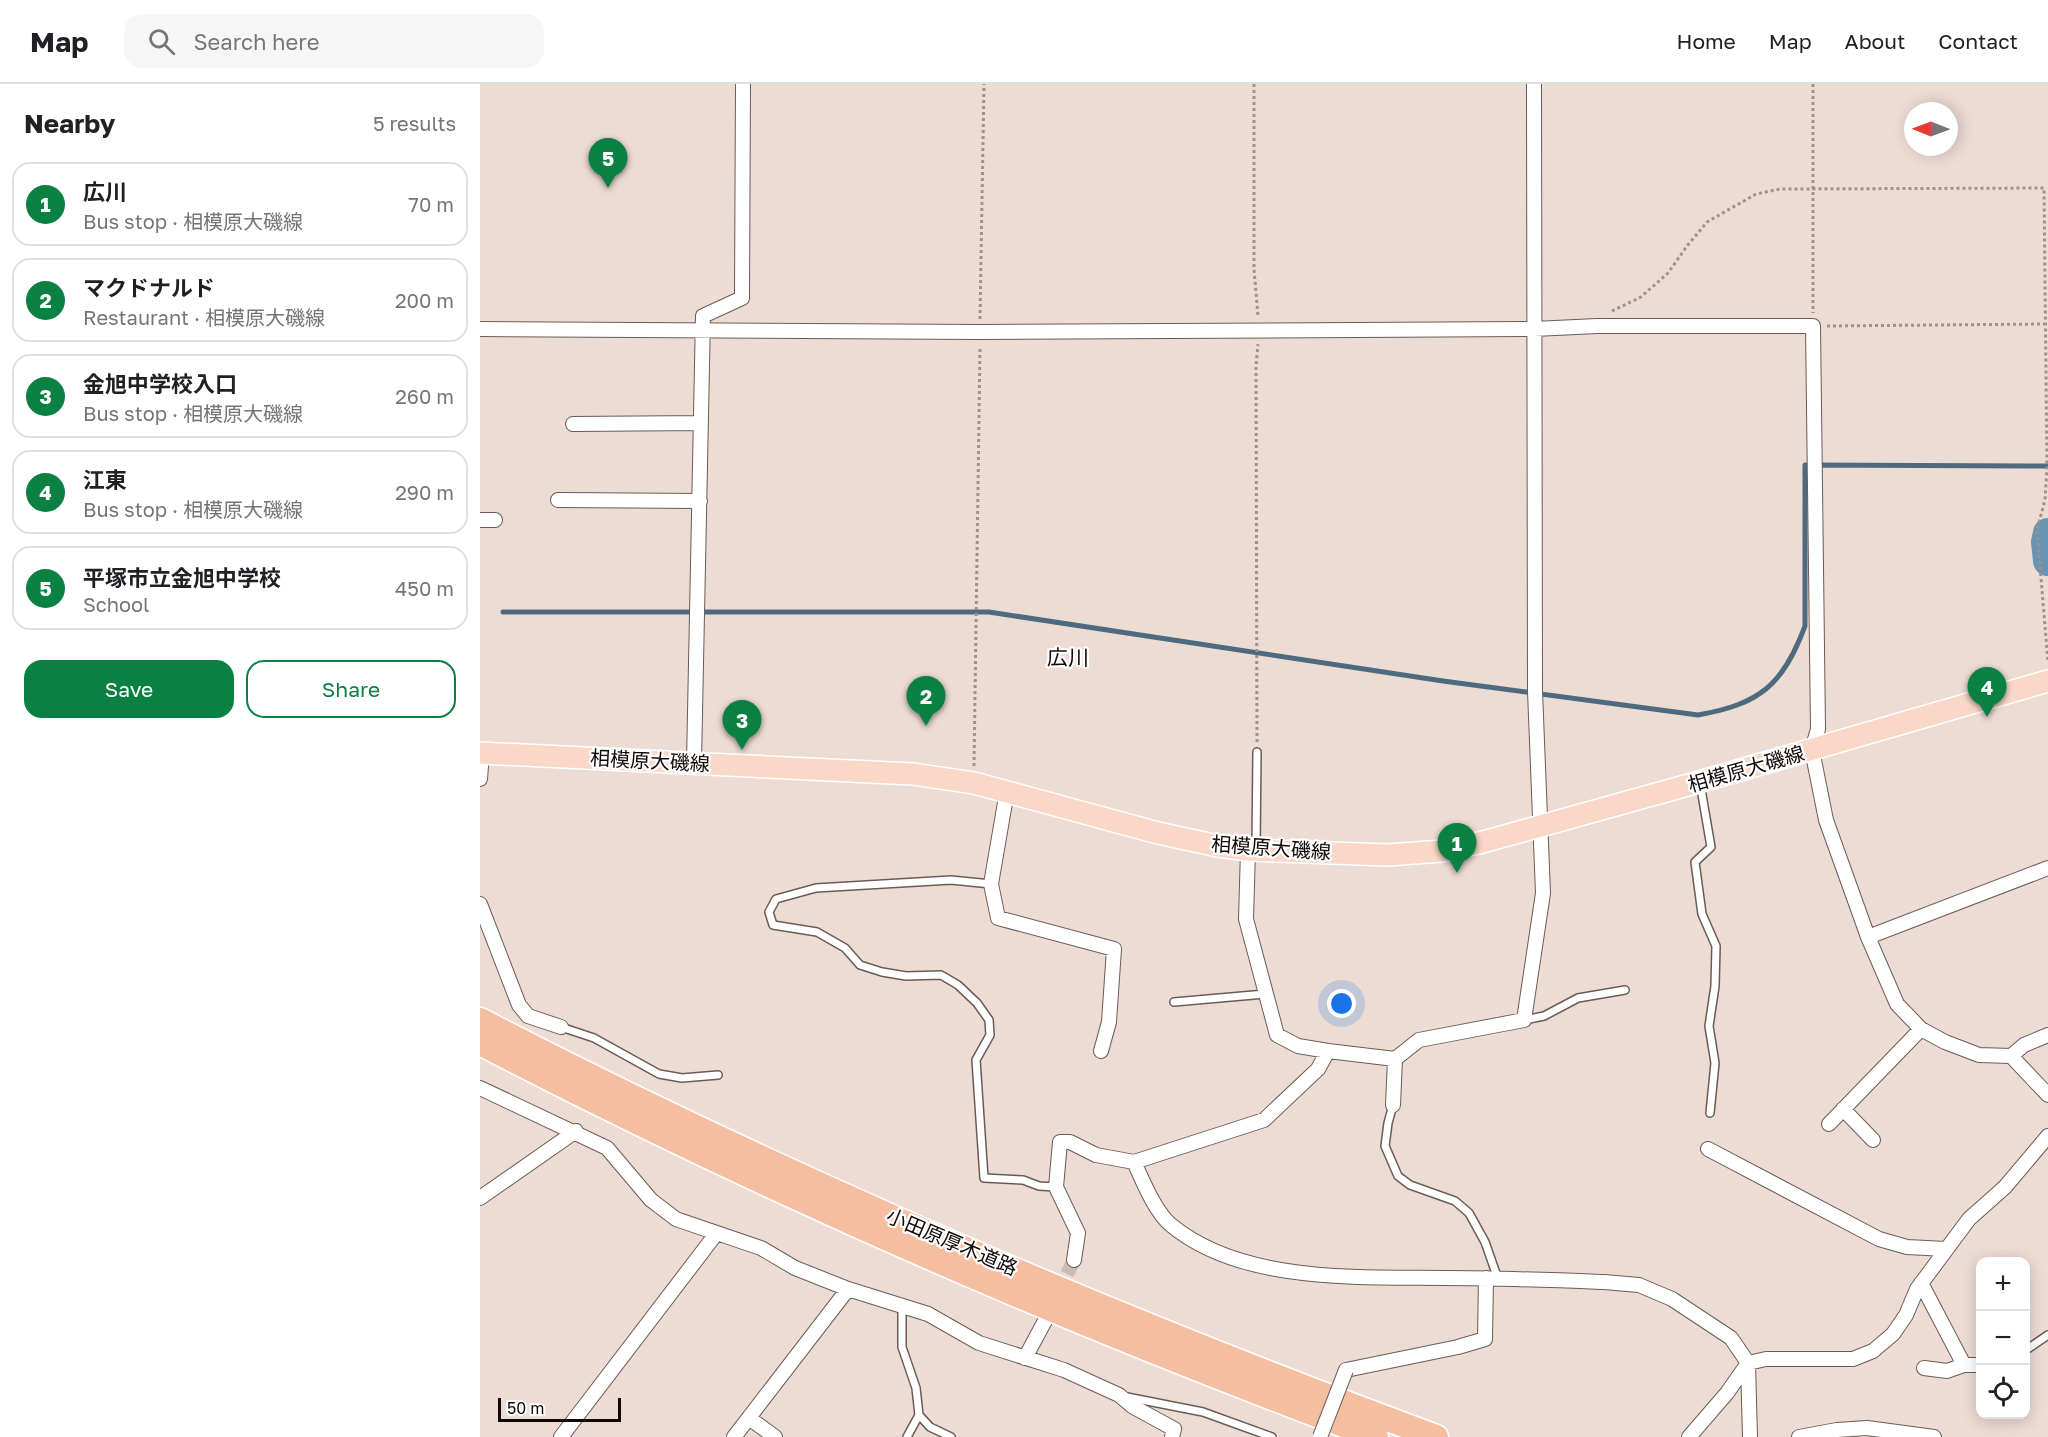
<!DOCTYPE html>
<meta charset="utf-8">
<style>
body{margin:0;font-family:"Golos Text","Noto Sans JP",sans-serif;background:#f6f6f6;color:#202124}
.controls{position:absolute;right:18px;bottom:18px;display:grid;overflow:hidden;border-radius:12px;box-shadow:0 3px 15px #0003}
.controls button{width:54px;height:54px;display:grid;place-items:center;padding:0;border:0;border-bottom:2px solid #e0e0e0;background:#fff;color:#202124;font:30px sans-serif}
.compass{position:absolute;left:1424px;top:18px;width:54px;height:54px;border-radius:50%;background:#fff;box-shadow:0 3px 15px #0003;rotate:271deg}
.scale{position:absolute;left:18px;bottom:15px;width:123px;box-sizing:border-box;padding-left:6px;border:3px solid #0f0a08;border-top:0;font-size:16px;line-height:21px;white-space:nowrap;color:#0f0a08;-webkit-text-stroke:4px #fff;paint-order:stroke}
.you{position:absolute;left:862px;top:920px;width:21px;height:21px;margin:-15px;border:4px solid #fff;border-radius:50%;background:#1a73e8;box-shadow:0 0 0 9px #1a73e833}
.badge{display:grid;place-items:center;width:39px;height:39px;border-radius:50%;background:#0b8043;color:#fff;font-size:20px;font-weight:700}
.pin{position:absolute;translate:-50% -50px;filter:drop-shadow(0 2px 3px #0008)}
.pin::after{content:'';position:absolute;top:32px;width:21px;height:18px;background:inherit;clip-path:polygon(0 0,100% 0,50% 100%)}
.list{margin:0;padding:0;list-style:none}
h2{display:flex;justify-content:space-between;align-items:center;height:78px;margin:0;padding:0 24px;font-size:26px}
h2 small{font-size:20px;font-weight:400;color:#757577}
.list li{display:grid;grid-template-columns:39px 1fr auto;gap:18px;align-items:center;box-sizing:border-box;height:84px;margin:0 12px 12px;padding:0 12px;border:2px solid #e0e0e0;border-radius:18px}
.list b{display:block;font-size:22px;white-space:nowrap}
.list p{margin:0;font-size:20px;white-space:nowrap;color:#757577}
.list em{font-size:20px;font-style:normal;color:#757577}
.actions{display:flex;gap:12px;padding:18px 24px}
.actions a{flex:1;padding:14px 0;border:2px solid #0b8043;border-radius:18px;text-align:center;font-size:21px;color:#0b8043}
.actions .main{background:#0b8043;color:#fff}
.icon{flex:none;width:33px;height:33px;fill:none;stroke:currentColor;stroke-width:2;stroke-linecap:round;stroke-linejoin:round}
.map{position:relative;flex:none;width:1568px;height:1353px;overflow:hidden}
header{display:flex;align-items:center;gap:36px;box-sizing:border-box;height:84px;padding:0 30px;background:#fff;border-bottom:2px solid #e0e0e0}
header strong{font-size:28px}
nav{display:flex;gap:33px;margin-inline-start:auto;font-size:21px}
.search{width:420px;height:54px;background:#f6f6f6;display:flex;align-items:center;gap:15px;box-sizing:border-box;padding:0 21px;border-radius:18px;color:#757577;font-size:22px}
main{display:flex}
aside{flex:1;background:#fff}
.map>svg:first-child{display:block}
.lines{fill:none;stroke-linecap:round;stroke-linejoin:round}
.stream{stroke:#4e6a7f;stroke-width:5}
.river{stroke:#6993b2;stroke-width:30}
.street-tunnel{stroke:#ccbcb5;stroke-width:14;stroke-dasharray:14 7;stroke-linecap:butt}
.lane-casing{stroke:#6a5c55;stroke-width:10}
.street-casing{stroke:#6a5c55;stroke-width:16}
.primary-casing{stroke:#fff;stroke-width:24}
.highway-casing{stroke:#fff;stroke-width:27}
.path{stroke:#9e918b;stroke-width:3;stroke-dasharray:3 3;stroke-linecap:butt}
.lane{stroke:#fff;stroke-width:7}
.street{stroke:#fff;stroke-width:14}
.primary{stroke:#f9d8c7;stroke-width:21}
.highway{stroke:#f5bea1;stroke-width:24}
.street-bridge-casing{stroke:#6a5c55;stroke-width:16;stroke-linecap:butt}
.street-bridge{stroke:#fff;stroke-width:14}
.labels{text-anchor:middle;stroke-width:4.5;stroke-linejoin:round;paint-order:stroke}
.street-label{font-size:20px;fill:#0f0a08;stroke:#fff}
.neighbourhood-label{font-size:21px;fill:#0f0a08;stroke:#fff}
</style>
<header>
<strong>Map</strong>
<div class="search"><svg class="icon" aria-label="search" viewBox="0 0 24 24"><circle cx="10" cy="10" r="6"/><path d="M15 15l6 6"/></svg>Search here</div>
<nav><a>Home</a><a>Map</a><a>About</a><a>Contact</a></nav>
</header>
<main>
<aside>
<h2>Nearby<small>5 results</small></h2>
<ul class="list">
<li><span class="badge">1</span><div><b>広川</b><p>Bus stop · 相模原大磯線</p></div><em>70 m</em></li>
<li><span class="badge">2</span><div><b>マクドナルド</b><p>Restaurant · 相模原大磯線</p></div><em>200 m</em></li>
<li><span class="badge">3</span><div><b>金旭中学校入口</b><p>Bus stop · 相模原大磯線</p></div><em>260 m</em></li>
<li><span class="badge">4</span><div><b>江東</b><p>Bus stop · 相模原大磯線</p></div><em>290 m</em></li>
<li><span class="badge">5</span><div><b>平塚市立金旭中学校</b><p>School</p></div><em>450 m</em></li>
</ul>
<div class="actions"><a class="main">Save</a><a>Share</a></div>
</aside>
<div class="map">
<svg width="1568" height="1353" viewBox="0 0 1568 1353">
<rect width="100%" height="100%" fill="#eddcd4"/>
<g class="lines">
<path class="stream" d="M23 528H509L963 597 1218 631C1280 620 1303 601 1325 542V381L1568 382"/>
<path class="river" d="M1568 449 1566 458 1568 477"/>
<path class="street-tunnel" d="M578 1209 594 1176"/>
<defs>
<path id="lane" d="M1220 699 1231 763 1215 778 1222 830 1236 862 1235 902 1229 942 1235 979 1230 1029
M776 764 777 668
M511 800 471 796 336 804 296 815 289 828 293 841 337 848 365 864 380 881 402 888 426 892 461 891 478 901 497 919 509 936 510 951 496 976 504 1094 543 1096 559 1102 576 1103
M694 918 785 910
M1044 936 1064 932 1098 914 1145 906
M81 943 114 954 179 990 202 994 238 991
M913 1021 908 1039 905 1062 918 1092 930 1101 975 1117 989 1129 1005 1158 1018 1195
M422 1223V1263L436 1304 439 1331 450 1343 471 1353
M1546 1266 1568 1251
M647 1313 723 1328 792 1353
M427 1353 439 1331"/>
<path id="street" d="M0 245 500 248 1054 245 1117 242H1333L1338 645 1332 666 1346 736 1388 853 1417 920 1441 945 1465 958 1499 971 1531 972 1544 961 1568 951
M93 340 221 339
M78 416 220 417
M0 436H15
M214 679 223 232 262 214 263 0
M0 695 2 669
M527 707 511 800 518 834 634 865 629 938 621 967
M768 766 766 835 797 951 818 962 848 967 915 975 939 956 1044 936 1063 809 1055 607 1054 0
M0 820 39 921 48 932 81 943
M1388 853 1568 784
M1531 972 1568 1011
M0 1004 127 1064 171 1116 196 1135 281 1164 315 1184 368 1205 448 1230 499 1259 584 1286 639 1311 652 1322 694 1345 692 1353
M913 1021 915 975
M1363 1025 1393 1056
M1349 1040 1441 945
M1228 1065 1399 1155 1427 1163 1466 1165
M654 1078C663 1097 675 1128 691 1141 761 1199 877 1193 964 1194 1017 1194 1070 1196 1124 1198L1159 1201 1192 1215 1251 1254 1268 1279 1270 1353
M0 1114 96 1047
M594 1176 598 1149 576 1103 580 1058H590L616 1071 654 1078 784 1036 838 985 848 967
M1441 1199 1484 1281H1500
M545 1274 567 1233
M1444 1284 1467 1287 1484 1281
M866 1286 978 1263 1005 1255 1006 1194
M269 1334 295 1353
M81 1353 236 1150
M254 1353 368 1205
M1209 1353 1247 1309 1268 1279 1286 1275H1373L1393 1267 1413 1250 1426 1231 1437 1205 1489 1135 1525 1103 1568 1052
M1319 1353 1357 1346 1387 1344 1454 1353"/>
<path id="primary" d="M0 669 433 690 494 699 678 749 738 762 768 766 907 771 962 767 1003 758 1219 698 1568 597"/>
<path id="highway" d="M0 936C309 1096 630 1232 956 1353
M0 959C289 1109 590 1240 896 1353"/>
</defs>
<use href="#lane" class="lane-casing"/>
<use href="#street" class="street-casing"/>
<use href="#primary" class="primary-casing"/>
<use href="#highway" class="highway-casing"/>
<path class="path" d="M774 0V185L778 232
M1333 0V229
M1132 227 1161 213 1188 189 1207 162 1227 138 1276 110 1300 105 1564 104 1567 384 1565 416 1557 446 1568 578
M500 235 504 0
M1347 242 1564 240
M777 658 776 282 778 260
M494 682 500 263"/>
<use href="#lane" class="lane"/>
<use href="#street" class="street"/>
<use href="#primary" class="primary"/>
<use href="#highway" class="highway"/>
<defs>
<path id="street-bridge" d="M840 1353 866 1286"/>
</defs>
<use href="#street-bridge" class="street-bridge-casing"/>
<use href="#street-bridge" class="street-bridge"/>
</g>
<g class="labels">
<g class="street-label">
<text transform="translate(170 677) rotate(3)" y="7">相模原大磯線</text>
<text transform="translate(1266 685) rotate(-16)" y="7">相模原大磯線</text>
<text transform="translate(791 764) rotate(4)" y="7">相模原大磯線</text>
<text transform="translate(472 1158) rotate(23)" y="7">小田原厚木道路</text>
</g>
<g class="neighbourhood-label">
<text x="588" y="581">広川</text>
</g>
</g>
</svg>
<div class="controls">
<button>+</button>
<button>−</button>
<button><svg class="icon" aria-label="locate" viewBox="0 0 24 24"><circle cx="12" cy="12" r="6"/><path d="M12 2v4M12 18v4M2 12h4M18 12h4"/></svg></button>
</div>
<svg class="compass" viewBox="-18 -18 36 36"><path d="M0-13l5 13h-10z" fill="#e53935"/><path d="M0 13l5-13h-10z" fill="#757577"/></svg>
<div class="scale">50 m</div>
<div class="you"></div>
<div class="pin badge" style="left:977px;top:789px">1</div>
<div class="pin badge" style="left:446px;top:642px">2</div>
<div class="pin badge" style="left:262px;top:666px">3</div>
<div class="pin badge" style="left:1507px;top:633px">4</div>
<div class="pin badge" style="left:128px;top:104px">5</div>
</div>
</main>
